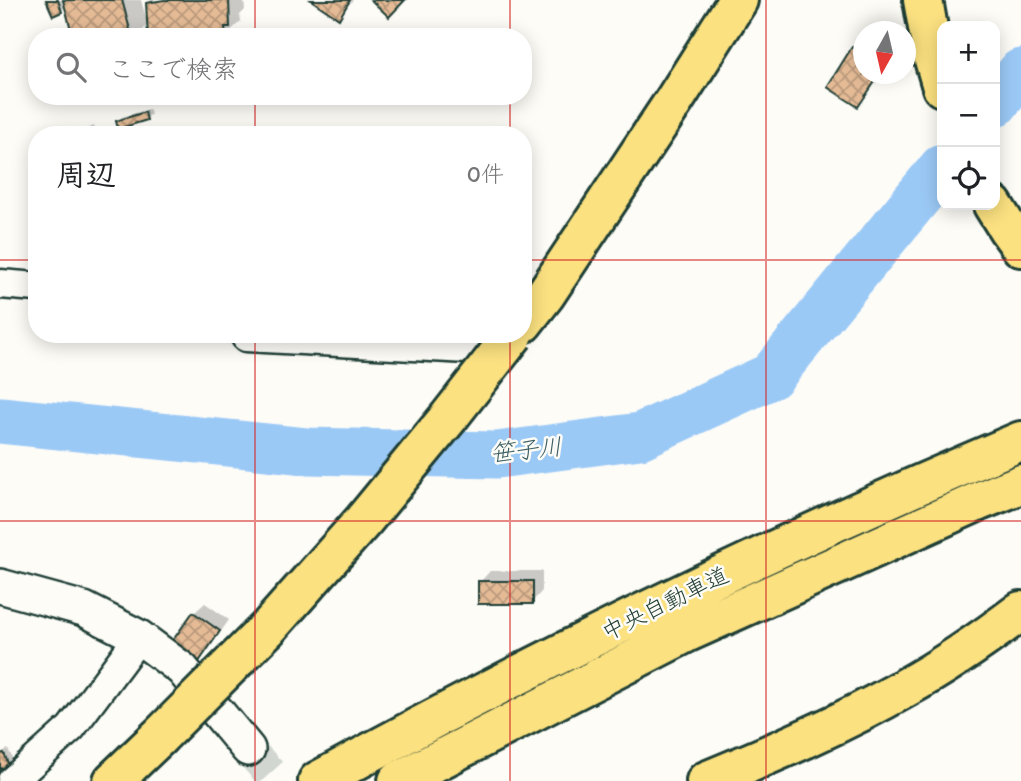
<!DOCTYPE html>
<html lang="ja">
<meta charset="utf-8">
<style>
body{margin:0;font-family:Itim,"Klee One",sans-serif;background:#f2f2f2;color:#202124}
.controls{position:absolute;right:21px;top:21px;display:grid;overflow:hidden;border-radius:14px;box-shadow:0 4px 18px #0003}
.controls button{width:63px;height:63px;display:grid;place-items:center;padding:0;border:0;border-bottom:2px solid #e0e0e0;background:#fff;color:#202124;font:35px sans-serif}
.compass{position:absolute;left:853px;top:21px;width:63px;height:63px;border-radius:50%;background:#fff;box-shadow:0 4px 18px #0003;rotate:188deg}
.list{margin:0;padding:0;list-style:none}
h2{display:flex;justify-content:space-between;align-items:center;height:91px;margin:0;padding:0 28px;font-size:30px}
h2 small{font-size:23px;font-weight:400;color:#757577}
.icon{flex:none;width:38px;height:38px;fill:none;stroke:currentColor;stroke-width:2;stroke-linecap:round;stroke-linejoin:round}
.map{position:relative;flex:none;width:1021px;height:781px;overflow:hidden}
.search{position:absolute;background:#fff;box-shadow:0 4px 18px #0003;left:28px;top:28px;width:504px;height:77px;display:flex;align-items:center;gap:18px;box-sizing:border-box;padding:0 24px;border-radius:28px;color:#757577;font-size:26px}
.panel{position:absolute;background:#fff;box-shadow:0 4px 18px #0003;left:28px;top:126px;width:504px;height:217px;border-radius:28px}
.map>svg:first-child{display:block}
.shadow{fill:#0003}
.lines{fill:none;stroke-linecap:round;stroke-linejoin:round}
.river{stroke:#9bc9f6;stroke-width:47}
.building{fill:url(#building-cross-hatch);stroke:#1f3d34;stroke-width:2}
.tertiary-tunnel{stroke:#d1d6d0;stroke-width:33;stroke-dasharray:33 17;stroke-linecap:butt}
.minor-casing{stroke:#1f3d34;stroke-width:33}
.tertiary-casing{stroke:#1f3d34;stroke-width:38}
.motorway-casing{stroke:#1f3d34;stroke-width:44}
.minor{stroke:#fdfcf7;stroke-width:28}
.tertiary{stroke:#fdfcf7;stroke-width:33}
.motorway{stroke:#fbe180;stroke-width:38}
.motorway-bridge-casing{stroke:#1f3d34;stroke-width:44;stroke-linecap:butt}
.motorway-bridge{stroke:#fbe180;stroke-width:38}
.grid{fill:none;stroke:#d62828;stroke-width:2;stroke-opacity:0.55}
.labels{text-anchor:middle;stroke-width:5;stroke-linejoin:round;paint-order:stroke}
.street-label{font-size:23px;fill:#1f3d34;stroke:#fdfcf7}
.water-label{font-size:24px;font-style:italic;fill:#3e6064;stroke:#fdfcf7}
</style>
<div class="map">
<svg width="1021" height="781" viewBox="0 0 1021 781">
<defs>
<pattern id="building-cross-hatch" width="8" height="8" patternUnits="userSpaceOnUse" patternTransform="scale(1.75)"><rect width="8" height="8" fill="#e5bb96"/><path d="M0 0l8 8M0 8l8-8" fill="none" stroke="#b9997b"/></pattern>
</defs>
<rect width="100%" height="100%" fill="#fdfcf7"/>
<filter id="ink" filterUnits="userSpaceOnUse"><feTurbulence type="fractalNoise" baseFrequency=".0143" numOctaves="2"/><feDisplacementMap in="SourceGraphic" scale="14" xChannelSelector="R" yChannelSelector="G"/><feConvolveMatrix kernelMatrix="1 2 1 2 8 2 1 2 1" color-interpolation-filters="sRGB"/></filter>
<g filter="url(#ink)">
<path class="shadow" d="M48 0H141L148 25 140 33 141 37H75L67 5 61 11Z
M151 0H244L245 10 240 15 241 21 225 36 213 33 210 37H150L148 3Z
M313 0H353L339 16Z
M864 38V74H882L868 94 858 105 829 87 854 48Z
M149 109 151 114 146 119 118 122 122 117Z
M94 126 96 133 94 135H70Z
M490 571H542V591L532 602 480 582Z
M205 603 229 620 206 653 195 663 194 613Z
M8 749 13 759 8 764 0 767V753Z"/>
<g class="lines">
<path class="river" d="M995 104 1021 72
M0 420 306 451 497 455 640 436 771 376 942 168"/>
</g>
<path class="building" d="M46 0H58L62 12 53 16Z
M63 0H122L132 37H73Z
M164 0H229L230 27H225L226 37H212V35H198V37H148L146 3Z
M311 0H350L339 19Z
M371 0H405L389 17Z
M852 47 864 53V74H880L858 107 827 87Z
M145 112 147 120 118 129 116 121Z
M478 581H533V604H478Z
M193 612 220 631 196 666 168 647Z
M4 753 9 766 0 769V754Z"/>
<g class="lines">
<path class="tertiary-tunnel" d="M248 749 277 781"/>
<defs>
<path id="minor" d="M0 284 37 287
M246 334V337L468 349
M12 781 71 728 139 637"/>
<path id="tertiary" d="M0 586 84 609 139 637 182 669 248 749"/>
<path id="motorway" d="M923 0 933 56 942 87
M993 205 1008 229 1021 247
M523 323 545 295 674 101 738 0
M113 781 158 738
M318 781C546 656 781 542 1021 441
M398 781 686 633 979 501 1021 484
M706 781C774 753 842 724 905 688 945 666 984 639 1021 611"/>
</defs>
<use href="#minor" class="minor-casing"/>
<use href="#tertiary" class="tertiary-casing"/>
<use href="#motorway" class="motorway-casing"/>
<use href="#minor" class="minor"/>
<use href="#tertiary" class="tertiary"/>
<use href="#motorway" class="motorway"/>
<defs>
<path id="motorway-bridge" d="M158 738 268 628 364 520 449 417 514 334"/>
</defs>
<use href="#motorway-bridge" class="motorway-bridge-casing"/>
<use href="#motorway-bridge" class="motorway-bridge"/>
</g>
</g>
<path class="grid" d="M255 0V37M510 0V37M766 0V781M255 96V135M510 96V135M0 260H37M523 260H1021M255 334V781M510 334V781M0 521H1021"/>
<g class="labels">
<g class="street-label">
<text transform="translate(665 603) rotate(-26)" y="8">中央自動車道</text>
</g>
<g class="water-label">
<text transform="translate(526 450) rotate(-6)" y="8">笹子川</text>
</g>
</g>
</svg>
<div class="controls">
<button>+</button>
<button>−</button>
<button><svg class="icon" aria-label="locate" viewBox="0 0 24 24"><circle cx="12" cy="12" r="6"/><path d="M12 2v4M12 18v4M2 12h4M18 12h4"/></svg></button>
</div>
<svg class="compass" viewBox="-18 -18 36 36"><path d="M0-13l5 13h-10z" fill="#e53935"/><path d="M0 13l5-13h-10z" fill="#757577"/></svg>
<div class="search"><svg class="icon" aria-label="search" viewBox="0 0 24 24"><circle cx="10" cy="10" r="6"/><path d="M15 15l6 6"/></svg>ここで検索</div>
<section class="panel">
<h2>周辺<small>0件</small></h2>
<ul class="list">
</ul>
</section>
</div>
